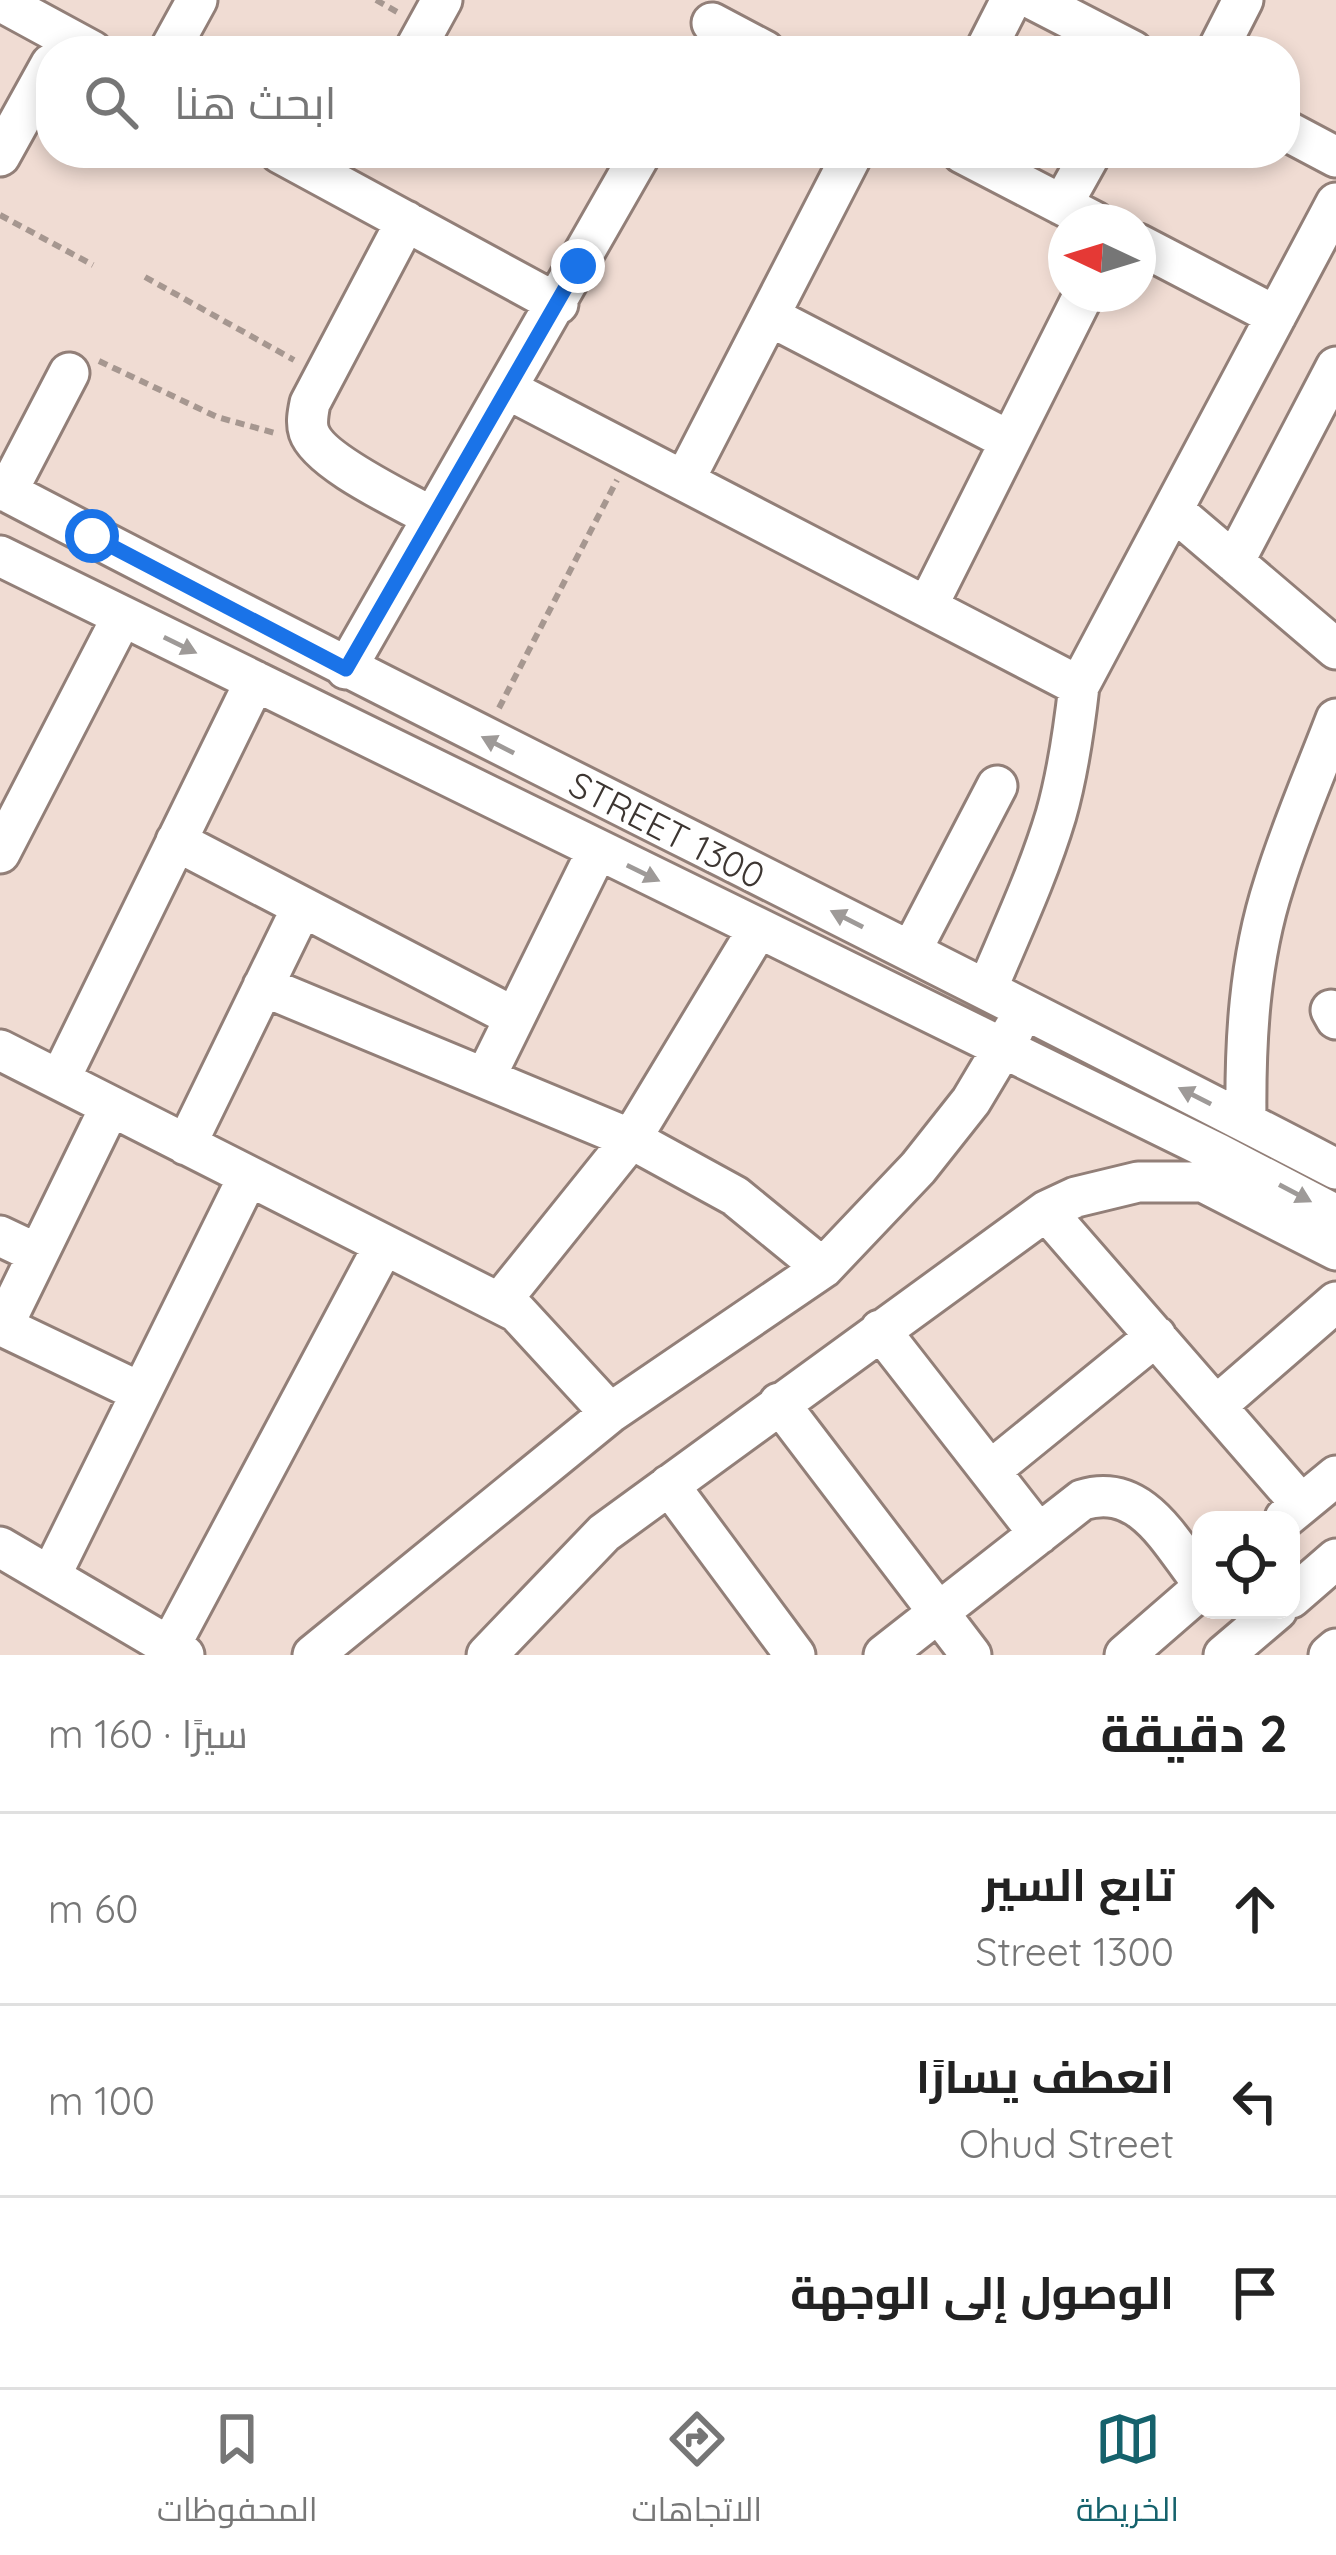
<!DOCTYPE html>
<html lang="ar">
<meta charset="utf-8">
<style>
body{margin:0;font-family:Quicksand,Cairo,sans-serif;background:#f6f6f6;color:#222;direction:rtl}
.controls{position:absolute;right:36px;bottom:36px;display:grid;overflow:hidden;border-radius:24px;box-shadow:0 6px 18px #0003}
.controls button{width:108px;height:108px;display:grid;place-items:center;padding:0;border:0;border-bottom:3px solid #e0e0e0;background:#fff;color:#222;font:60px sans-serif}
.compass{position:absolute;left:1048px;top:204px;width:108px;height:108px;border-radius:50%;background:#fff;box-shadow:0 6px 18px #0003;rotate:274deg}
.stop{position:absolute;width:36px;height:36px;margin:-27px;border:9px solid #1a73e8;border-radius:50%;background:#fff}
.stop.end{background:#1a73e8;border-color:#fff;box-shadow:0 3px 12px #0008}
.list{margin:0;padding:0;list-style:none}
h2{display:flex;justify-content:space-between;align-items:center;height:156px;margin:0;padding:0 48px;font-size:51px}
h2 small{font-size:39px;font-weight:400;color:#767676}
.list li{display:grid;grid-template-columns:78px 1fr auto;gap:36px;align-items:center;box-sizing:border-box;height:192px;padding:0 48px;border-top:3px solid #e0e0e0}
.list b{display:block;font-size:45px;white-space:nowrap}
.list p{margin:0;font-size:39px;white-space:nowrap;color:#767676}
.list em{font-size:39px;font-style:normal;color:#767676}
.icon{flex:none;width:66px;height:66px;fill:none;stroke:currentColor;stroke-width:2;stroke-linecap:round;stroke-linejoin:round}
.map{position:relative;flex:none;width:1336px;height:1655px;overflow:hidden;direction:ltr}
.search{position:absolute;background:#fff;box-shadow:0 6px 18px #0003;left:36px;right:36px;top:36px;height:132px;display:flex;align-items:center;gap:30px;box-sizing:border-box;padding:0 42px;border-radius:48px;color:#767676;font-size:45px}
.sheet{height:732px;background:#fff}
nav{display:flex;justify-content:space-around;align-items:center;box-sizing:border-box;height:168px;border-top:3px solid #e0e0e0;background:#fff;font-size:33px;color:#767676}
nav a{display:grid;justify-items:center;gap:6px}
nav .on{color:#15626c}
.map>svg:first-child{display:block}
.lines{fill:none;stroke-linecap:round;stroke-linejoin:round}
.minor-casing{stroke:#927f78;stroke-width:45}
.path{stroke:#a69790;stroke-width:6;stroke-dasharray:9 6;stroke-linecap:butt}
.minor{stroke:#fff;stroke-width:39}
.oneway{fill:#9e9a98}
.route{stroke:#1a73e8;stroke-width:15}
.labels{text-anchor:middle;stroke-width:9;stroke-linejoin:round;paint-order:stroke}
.street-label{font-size:36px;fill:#3d3632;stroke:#fff}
</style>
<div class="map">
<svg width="1336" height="1655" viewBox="0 0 1336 1655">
<rect width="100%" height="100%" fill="#f0dcd3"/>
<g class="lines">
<defs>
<path id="minor" d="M1034 0 1133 51
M0 1 92 51
M712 23 765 51
M169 51 197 0
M414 51 442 0
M985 51 1011 0
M1217 51 1243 0
M1285 130 1336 157
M280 153 558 304
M962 153 1095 222
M0 156 51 64
M1062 205 1091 153
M406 221 310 403C308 413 306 423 309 432 319 462 402 500 430 516
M1138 244 1276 316
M769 316 1010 441
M507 389 1079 686
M684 481 853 153
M0 488C443 720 892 938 1336 1169
M7 492 69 373
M1173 510 1336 649
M0 556 1219 1154 1336 1215
M1234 562 1336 367
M927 607 1084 294
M346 669 641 153
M176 841 512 1016
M0 853 122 617
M911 951 997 786
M263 986 631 1139 735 1196 823 1268
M987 989C1011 932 1038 875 1056 815 1068 773 1074 730 1079 686L1336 203
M1331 1010 1336 1019
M0 1050 517 1312 610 1413
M486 1076 597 851
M60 1079 255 681
M1246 1122C1245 1042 1249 961 1274 884 1291 828 1315 774 1336 719
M186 1145 302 907
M1046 1211 1301 1504
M0 1236 38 1254
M500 1302 631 1139 758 929
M0 1325 138 1391
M3 1326 110 1107
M880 1330 1039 1534
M779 1403 971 1655
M1216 1406 1336 1302
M990 1471 1156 1336
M669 1485 795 1655
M1285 1518 1336 1476
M0 1547 184 1655
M51 1575 248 1177
M1291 1598 1336 1559
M170 1646 384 1245
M313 1655 610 1413 823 1268 918 1168 971 1101 1014 1029
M487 1655 604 1533 1046 1211 1076 1197 1138 1182H1203L1336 1250
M884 1655 1082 1500C1141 1482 1169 1540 1201 1581
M1125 1655 1201 1589
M1224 1655 1277 1610
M1329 1655 1336 1649"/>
</defs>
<use href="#minor" class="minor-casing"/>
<path class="path" d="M376 0 399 13
M0 215 93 265
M145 277 294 360
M99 361 217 417 275 433
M499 708 617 480"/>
<use href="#minor" class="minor"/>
</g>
<defs><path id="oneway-solid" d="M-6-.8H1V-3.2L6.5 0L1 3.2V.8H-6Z" transform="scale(3)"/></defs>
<g class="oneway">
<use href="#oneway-solid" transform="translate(180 645) rotate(26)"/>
<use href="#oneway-solid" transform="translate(498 745) rotate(-153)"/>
<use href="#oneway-solid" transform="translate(643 873) rotate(26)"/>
<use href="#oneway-solid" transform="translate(847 919) rotate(-153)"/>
<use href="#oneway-solid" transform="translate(1195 1096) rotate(-153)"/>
<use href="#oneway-solid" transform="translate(1295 1193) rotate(28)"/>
</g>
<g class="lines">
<path class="route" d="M92 536 346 669 578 266"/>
</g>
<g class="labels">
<g class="street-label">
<text transform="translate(667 830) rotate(27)" y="13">STREET 1300</text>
</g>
</g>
</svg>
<div class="controls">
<button><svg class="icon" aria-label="locate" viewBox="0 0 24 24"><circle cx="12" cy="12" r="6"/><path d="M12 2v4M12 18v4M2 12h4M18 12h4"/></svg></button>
</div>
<svg class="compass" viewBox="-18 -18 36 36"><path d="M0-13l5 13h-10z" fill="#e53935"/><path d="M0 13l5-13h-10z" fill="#767676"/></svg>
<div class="stop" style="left:92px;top:536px"></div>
<div class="stop end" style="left:578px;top:266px"></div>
<div class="search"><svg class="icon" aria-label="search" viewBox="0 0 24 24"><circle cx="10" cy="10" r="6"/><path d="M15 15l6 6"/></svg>ابحث هنا</div>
</div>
<section class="sheet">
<h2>2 دقيقة<small>سيرًا · 160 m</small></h2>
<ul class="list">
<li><svg class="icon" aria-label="ahead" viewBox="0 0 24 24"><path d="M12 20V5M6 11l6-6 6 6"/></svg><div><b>تابع السير</b><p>Street 1300</p></div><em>60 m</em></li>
<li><svg class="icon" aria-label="left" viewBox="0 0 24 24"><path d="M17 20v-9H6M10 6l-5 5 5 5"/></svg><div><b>انعطف يسارًا</b><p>Ohud Street</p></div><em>100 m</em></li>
<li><svg class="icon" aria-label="arrive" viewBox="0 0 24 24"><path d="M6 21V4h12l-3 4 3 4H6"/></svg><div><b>الوصول إلى الوجهة</b></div></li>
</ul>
</section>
<nav>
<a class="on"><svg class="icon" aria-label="map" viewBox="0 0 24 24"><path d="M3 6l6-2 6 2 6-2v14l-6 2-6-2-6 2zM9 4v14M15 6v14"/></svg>الخريطة</a>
<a><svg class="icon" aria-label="directions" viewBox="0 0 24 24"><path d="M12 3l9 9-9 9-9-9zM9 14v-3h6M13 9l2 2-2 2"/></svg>الاتجاهات</a>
<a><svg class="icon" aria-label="saved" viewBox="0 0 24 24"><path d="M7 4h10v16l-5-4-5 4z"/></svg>المحفوظات</a>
</nav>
